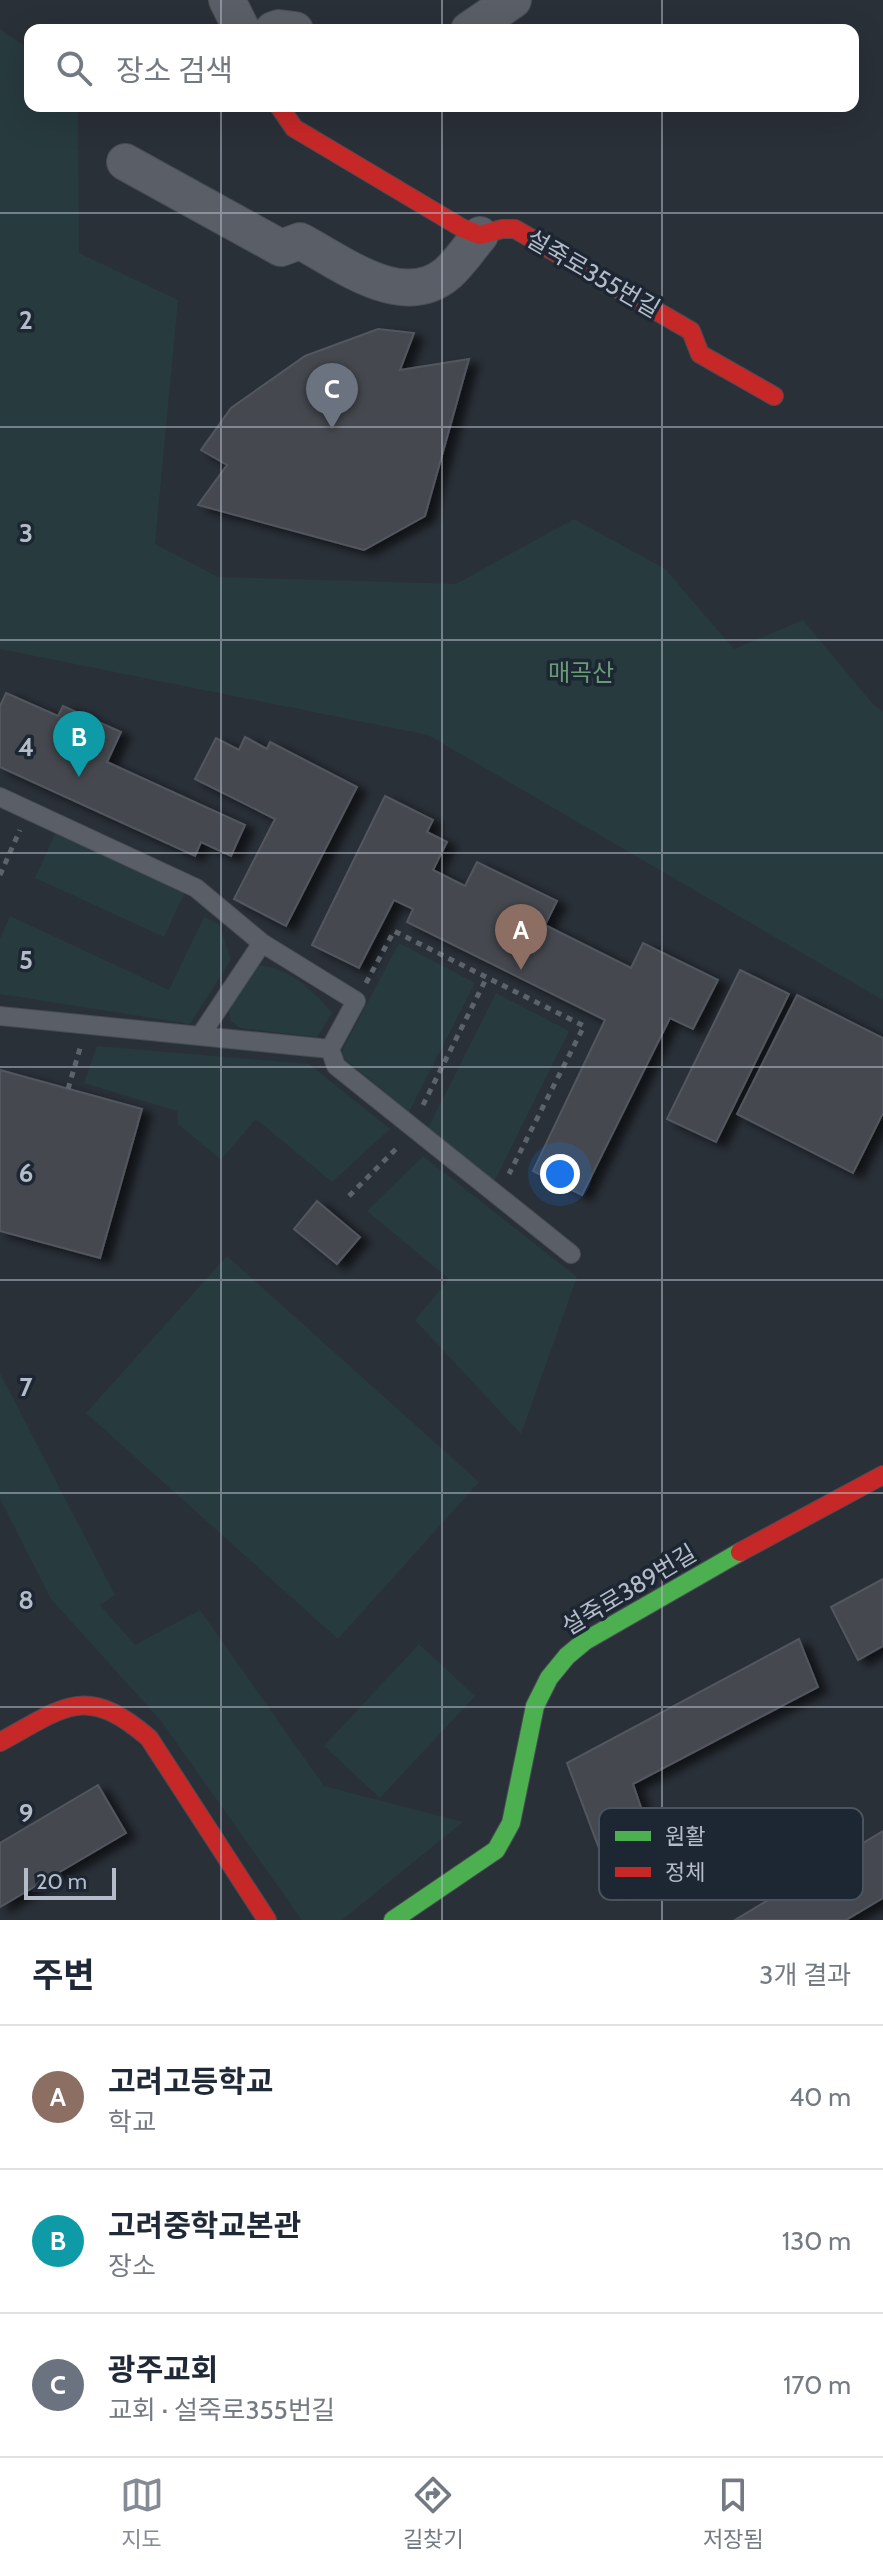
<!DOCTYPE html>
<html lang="ko">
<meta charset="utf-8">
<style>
body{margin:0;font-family:Cabin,"Noto Sans KR",sans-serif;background:#f6f6f7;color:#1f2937}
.scale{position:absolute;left:24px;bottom:20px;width:92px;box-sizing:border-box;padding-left:8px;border:4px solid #b4bcc9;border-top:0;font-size:22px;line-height:28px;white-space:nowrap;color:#b4bcc9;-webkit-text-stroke:6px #1d2633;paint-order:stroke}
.you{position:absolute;left:560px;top:1174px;width:28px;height:28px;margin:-20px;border:6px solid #fff;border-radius:50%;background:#1a73e8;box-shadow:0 0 0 12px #1a73e833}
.badge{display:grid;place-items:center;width:52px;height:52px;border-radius:50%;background:#848b96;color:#fff;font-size:26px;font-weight:700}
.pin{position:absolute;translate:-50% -66px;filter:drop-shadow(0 2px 4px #0008)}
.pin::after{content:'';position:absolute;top:42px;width:28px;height:24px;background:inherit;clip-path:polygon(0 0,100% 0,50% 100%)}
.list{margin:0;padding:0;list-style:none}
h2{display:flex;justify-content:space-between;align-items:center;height:104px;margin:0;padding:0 32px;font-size:34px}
h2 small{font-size:26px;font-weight:400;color:#747a83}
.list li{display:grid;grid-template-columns:52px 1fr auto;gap:24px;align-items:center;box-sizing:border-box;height:144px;padding:0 32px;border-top:2px solid #e0e1e3}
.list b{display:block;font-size:30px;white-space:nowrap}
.list p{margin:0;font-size:26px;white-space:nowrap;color:#747a83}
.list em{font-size:26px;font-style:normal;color:#747a83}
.icon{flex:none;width:44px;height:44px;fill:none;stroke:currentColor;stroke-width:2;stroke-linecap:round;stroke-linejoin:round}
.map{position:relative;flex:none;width:883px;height:1920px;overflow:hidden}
.search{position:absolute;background:#fff;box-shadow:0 8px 32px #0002;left:24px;right:24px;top:24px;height:88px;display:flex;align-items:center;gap:20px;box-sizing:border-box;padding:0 28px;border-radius:16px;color:#747a83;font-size:30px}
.sheet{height:536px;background:#fff}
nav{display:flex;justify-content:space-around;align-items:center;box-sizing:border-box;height:112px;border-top:2px solid #e0e1e3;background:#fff;font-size:22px;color:#747a83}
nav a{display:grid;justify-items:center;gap:4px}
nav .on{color:#848b96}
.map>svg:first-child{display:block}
.green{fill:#273a3e}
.building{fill:#444950;stroke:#52575f;stroke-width:2;filter:url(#shadow)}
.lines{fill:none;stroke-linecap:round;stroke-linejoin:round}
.lane-casing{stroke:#484c53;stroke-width:20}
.street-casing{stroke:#484c53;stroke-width:38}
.fast-casing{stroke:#484c53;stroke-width:20}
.jam-casing{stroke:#484c53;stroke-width:20}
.path{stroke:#5d636a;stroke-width:5;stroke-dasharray:6 6;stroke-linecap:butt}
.lane{stroke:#5a5e66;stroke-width:18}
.street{stroke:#5a5e66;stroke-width:36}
.fast{stroke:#4caf50;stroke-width:18}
.jam{stroke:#c62828;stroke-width:18}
.grid{fill:none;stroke:#b4bcc9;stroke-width:2;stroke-opacity:0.55}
.labels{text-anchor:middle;stroke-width:7;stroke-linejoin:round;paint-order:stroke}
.street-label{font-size:24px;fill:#b4bcc9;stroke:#1d2633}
.park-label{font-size:24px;fill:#6b9a76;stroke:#1d2633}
.key{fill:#1d2633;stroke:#4a5360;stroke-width:2}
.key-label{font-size:22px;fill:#b4bcc9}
.grid-label{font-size:26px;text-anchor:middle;font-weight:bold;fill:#b4bcc9;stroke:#1d2633;stroke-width:7;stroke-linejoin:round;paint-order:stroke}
</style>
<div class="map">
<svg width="883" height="1920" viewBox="0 0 883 1920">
<defs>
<filter id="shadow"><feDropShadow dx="9" dy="5" stdDeviation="4" flood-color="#0009"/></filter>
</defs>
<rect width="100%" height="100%" fill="#2a3038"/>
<path class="green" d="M0 29 30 50V106H78L79 253 178 300 155 544 218 577 456 584 574 519 665 569 734 649 803 620 872 703 883 712V1000L428 735 0 649Z
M56 832 185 892 164 937 35 878Z
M10 916 169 990 204 917 219 924 231 960 190 1024 0 994V939Z
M399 943 475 983 409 1112 340 1055Z
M256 965C286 966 314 990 332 1013L317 1037 240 1028 230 1020 229 1008Z
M496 993 569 1031 494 1182 428 1128Z
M97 1046 309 1064 390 1129 332 1182 256 1119 221 1160 178 1124 177 1111 84 1083Z
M423 1156 577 1277 521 1434 415 1320 449 1279 367 1211Z
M227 1256 479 1482 338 1639 86 1413Z
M0 1373 115 1595 100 1605 135 1645 200 1610 324 1786 463 1822 342 1920H302L161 1721 51 1599 0 1499Z
M419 1644 475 1696 380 1798 324 1746Z"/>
<path class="building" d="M378 329 414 333 400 370 469 359 425 516 364 550 198 505 227 465 201 450 231 408 305 356Z
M6 693 58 716 63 706 121 732 107 762 245 825 231 856 201 842 195 856 0 767V706Z
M245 737 267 749 270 742 357 787 286 926 234 899 275 819 195 779 216 738 239 750Z
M385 796 433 820 427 832 447 842 433 870 465 886 477 862 557 901 545 925 631 968 643 943 718 980 693 1029 670 1018 582 1195 533 1171 605 1020 407 922 413 909 394 900 359 968 312 945Z
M740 970 789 994 716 1142 667 1119Z
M797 995 883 1038V1113L853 1173 737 1114Z
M0 1070 142 1109 100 1258 0 1231Z
M317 1201 360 1237 337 1264 294 1229Z
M883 1579V1646L858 1660 831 1607Z
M799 1639 818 1687 633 1784 663 1872 615 1891 567 1763Z
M98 1785 126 1833 0 1907V1843Z
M883 1831V1898L846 1920H735Z"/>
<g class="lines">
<defs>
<path id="lane" d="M0 797 196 888 262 943 356 1001 330 1049
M0 1016 330 1049 336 1066 571 1254
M200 1036 262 943"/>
<path id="street" d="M227 0 242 30
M273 30 279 28 295 30
M469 30 513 0
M125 162 281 248 300 241C342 263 403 312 448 273 460 262 470 247 480 235"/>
<path id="fast" d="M393 1920 496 1850 511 1823 535 1706 549 1678 567 1656 585 1641 740 1552"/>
<path id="jam" d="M279 106 294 128 462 228 480 235 502 229H515L691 331 700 354 774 396
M740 1552 883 1475
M0 1742C65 1707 85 1683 149 1738L267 1920"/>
</defs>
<use href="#lane" class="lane-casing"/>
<use href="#street" class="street-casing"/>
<use href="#fast" class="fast-casing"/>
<use href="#jam" class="jam-casing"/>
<path class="path" d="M0 875 20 830
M366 983 394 931 584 1026 509 1174
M68 1089 81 1045
M423 1105 487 977
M349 1196 399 1146"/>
<use href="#lane" class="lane"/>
<use href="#street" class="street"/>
<use href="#fast" class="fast"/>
<use href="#jam" class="jam"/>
</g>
<path class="grid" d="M221 0V30M442 0V30M662 0V30M221 106V1920M442 106V1920M662 106V1920M0 213H883M0 427H883M0 640H883M0 853H883M0 1067H883M0 1280H883M0 1493H883M0 1707H883"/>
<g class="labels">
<g class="street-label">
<text transform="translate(593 274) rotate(30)" y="8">설죽로355번길</text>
<text transform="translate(629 1590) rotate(-31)" y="8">설죽로389번길</text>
</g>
<g class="park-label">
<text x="581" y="681">매곡산</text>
</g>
</g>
<rect x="599" y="1808" width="264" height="92" rx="12" class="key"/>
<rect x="615" y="1831" width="36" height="10" fill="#4caf50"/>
<rect x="615" y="1867" width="36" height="10" fill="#c62828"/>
<g class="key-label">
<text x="665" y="1844">원활</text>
<text x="665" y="1880">정체</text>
</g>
<g class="grid-label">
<text x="26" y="329">2</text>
<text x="26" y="542">3</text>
<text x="26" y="756">4</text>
<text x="26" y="969">5</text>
<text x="26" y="1182">6</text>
<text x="26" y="1396">7</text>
<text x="26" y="1609">8</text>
<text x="26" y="1822">9</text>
</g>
</svg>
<div class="scale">20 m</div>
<div class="you"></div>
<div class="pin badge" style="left:521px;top:970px;background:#8d6e63">A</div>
<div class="pin badge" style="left:79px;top:777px;background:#0f9aa8">B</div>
<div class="pin badge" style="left:332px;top:429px;background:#6b7280">C</div>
<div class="search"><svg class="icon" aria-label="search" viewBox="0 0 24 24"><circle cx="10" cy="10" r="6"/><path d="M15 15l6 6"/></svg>장소 검색</div>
</div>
<section class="sheet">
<h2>주변<small>3개 결과</small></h2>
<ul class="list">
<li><span class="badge" style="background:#8d6e63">A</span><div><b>고려고등학교</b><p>학교</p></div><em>40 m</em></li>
<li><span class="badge" style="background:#0f9aa8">B</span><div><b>고려중학교본관</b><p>장소</p></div><em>130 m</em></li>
<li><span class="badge" style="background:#6b7280">C</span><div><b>광주교회</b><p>교회 · 설죽로355번길</p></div><em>170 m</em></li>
</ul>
</section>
<nav>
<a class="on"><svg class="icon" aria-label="map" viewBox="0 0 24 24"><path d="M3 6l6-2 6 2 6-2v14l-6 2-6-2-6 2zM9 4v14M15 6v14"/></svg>지도</a>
<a><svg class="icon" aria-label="directions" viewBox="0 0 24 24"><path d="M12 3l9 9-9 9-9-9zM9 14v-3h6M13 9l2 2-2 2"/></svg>길찾기</a>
<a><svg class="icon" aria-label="saved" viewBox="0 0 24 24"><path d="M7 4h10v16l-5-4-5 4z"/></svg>저장됨</a>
</nav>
